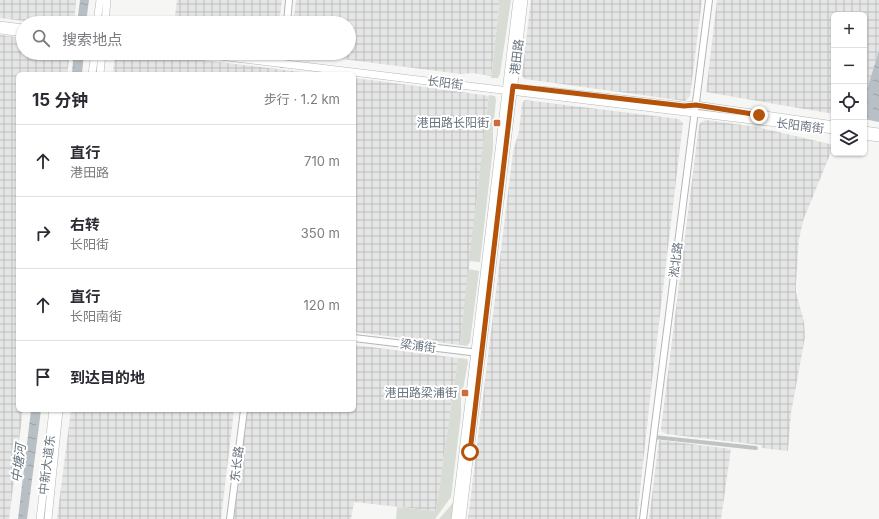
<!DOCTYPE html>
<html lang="zh">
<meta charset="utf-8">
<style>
body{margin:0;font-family:Inter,"Noto Sans SC",sans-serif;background:#f7f7f7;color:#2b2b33}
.controls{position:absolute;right:12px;top:12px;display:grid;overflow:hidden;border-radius:6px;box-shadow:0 1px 3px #0004}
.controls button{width:36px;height:36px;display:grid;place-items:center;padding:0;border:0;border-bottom:1px solid #e1e1e2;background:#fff;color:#2b2b33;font:20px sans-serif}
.stop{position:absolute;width:12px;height:12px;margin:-9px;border:3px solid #b45309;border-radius:50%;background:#fff}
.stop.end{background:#b45309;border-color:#fff;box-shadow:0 1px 4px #0008}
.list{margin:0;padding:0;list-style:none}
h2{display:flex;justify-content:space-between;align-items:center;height:52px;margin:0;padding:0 16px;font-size:17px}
h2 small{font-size:13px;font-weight:400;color:#7c7c81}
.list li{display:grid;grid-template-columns:26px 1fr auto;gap:12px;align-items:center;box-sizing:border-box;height:72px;padding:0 16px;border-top:1px solid #e1e1e2}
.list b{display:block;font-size:15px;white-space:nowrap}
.list p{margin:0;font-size:13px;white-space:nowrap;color:#7c7c81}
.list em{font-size:13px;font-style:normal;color:#7c7c81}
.icon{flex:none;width:22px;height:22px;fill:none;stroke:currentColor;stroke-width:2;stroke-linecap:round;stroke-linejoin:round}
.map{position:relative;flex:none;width:879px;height:519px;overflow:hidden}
.search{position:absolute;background:#fff;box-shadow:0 1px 3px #0004;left:16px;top:16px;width:340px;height:44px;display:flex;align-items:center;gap:10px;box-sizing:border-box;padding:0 14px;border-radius:22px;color:#7c7c81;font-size:15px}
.panel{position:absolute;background:#fff;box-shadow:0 1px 3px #0004;left:16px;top:72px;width:340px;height:340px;border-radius:6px}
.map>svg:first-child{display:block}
.industrial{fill:url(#industrial-grid)}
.green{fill:#d7dcd5}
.water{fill:url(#water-ripples)}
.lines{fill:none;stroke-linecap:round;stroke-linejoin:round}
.secondary-casing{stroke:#b3b7bb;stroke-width:8}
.primary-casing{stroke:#b4b7ba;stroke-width:8}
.street{stroke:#c0c3c6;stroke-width:4}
.secondary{stroke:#fff;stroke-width:6}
.primary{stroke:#fff;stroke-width:7}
.route{stroke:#b45309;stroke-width:5}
.poi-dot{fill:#cc6b3e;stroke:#fff;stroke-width:1.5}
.labels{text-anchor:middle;stroke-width:4;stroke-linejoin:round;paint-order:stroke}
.street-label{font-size:12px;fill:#697480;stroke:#fff}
.poi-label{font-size:12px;fill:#697480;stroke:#fff;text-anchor:end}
.water-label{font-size:13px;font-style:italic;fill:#65747d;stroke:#fff}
</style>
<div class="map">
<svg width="879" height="519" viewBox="0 0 879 519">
<defs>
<pattern id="industrial-grid" width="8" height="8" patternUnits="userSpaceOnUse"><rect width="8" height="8" fill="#e4e5e4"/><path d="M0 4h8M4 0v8" fill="none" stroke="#bdbebe"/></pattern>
<pattern id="water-ripples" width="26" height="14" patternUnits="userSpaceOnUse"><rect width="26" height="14" fill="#b8c0c5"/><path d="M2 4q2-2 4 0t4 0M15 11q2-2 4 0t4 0" fill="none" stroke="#9aa1a5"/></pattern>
</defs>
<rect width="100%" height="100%" fill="#f6f6f4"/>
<path class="industrial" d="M0 0H76L74 23H40L0 18Z
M177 0H282L279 23H174Z
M296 0H500L491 76 473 73 461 74 295 53H349V23H293Z
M531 0H702L690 96 685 101 525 79 522 76V73Z
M717 0H879V51L864 98V15H834V114L706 92Z
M0 35 23 38V53H70L67 74H18V410H23L9 519H0Z
M115 53H144L318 74H113Z
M354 78 448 90 489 96 460 345 354 332Z
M525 100 679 119 683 123 652 381 637 519H468L513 152 519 131 522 103Z
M706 120 757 127 834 145 804 218 799 239 796 284V292L804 322 805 337 791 413 788 451 761 448V445L666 434 661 431V429L699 125 701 122Z
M354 345 458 358 436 511 354 502 351 519H234L247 410H354Z
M71 410H234L221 519H57Z
M659 440 731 449 721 519H649Z"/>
<path class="green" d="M500 0H511L500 74 498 78H491Z
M489 95 495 96 496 100 493 130V148L480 262 469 261Z
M468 269 479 271 470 342 467 346 460 345Z
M458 358 467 359 468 362 461 400V415L451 497 435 519H396L397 507 436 511Z
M455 497 452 519H439L452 504Z"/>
<path class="water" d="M80 0H89L86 23H77Z
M879 51V122L864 119V98Z
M74 53H84L82 74H72L73 61 72 60Z
M31 410H41L27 519H18Z"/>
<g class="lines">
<defs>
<path id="secondary" d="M287 23 289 0
M282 64 283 53
M354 338 479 353
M230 519 244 410
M643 519 709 0"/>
<path id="primary" d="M97 23 100 0
M105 23 107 0
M0 25 23 28
M0 30 23 33
M195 53 834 130
M92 74 95 53
M100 74 102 53
M541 90 684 106 696 105 834 125
M864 130 879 132
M864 136 879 138
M40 519 53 410
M48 519 59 410
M455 519 517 0
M462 519 524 0"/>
</defs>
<use href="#secondary" class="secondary-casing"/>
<use href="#primary" class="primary-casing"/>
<path class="street" d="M654 437 756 448"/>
<use href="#secondary" class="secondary"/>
<use href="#primary" class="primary"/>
</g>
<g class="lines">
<path class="route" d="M470 452 513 86 684 106 696 105 759 115"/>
</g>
<g class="poi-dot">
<rect x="493" y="119" width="8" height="8" rx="2"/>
<rect x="461" y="389" width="8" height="8" rx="2"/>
</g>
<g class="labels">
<g class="street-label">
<text transform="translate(517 57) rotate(-83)" y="4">港田路</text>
<text transform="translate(445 83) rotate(7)" y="4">长阳街</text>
<text transform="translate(800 126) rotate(7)" y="4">长阳南街</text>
<text transform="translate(676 260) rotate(-83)" y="4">淞北路</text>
<text transform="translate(418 346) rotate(7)" y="4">梁浦街</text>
<text transform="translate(237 464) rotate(-83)" y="4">东长路</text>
<text transform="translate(47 465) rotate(-83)" y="4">中新大道东</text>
</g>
<g class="poi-label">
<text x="489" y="127">港田路长阳街</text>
<text x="457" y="397">港田路梁浦街</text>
</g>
<g class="water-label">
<text transform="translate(18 463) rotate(-83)" y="5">中塘河</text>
</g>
</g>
</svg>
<div class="controls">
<button>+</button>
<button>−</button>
<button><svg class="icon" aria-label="locate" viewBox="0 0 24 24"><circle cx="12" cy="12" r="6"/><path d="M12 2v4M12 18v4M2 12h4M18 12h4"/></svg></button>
<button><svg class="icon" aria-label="layers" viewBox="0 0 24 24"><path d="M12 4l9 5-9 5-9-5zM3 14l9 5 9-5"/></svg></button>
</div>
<div class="stop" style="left:470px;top:452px"></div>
<div class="stop end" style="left:759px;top:115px"></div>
<div class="search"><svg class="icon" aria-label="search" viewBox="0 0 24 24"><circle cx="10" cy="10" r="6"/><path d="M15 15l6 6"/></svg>搜索地点</div>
<section class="panel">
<h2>15 分钟<small>步行 · 1.2 km</small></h2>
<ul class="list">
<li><svg class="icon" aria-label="ahead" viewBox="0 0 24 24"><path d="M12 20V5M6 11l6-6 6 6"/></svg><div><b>直行</b><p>港田路</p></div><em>710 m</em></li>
<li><svg class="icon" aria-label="right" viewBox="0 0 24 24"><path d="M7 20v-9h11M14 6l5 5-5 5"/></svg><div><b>右转</b><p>长阳街</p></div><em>350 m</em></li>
<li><svg class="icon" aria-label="ahead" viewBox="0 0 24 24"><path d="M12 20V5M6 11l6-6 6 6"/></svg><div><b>直行</b><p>长阳南街</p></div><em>120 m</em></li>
<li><svg class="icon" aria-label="arrive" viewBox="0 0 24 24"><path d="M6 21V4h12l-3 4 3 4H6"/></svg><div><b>到达目的地</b></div></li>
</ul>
</section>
</div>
